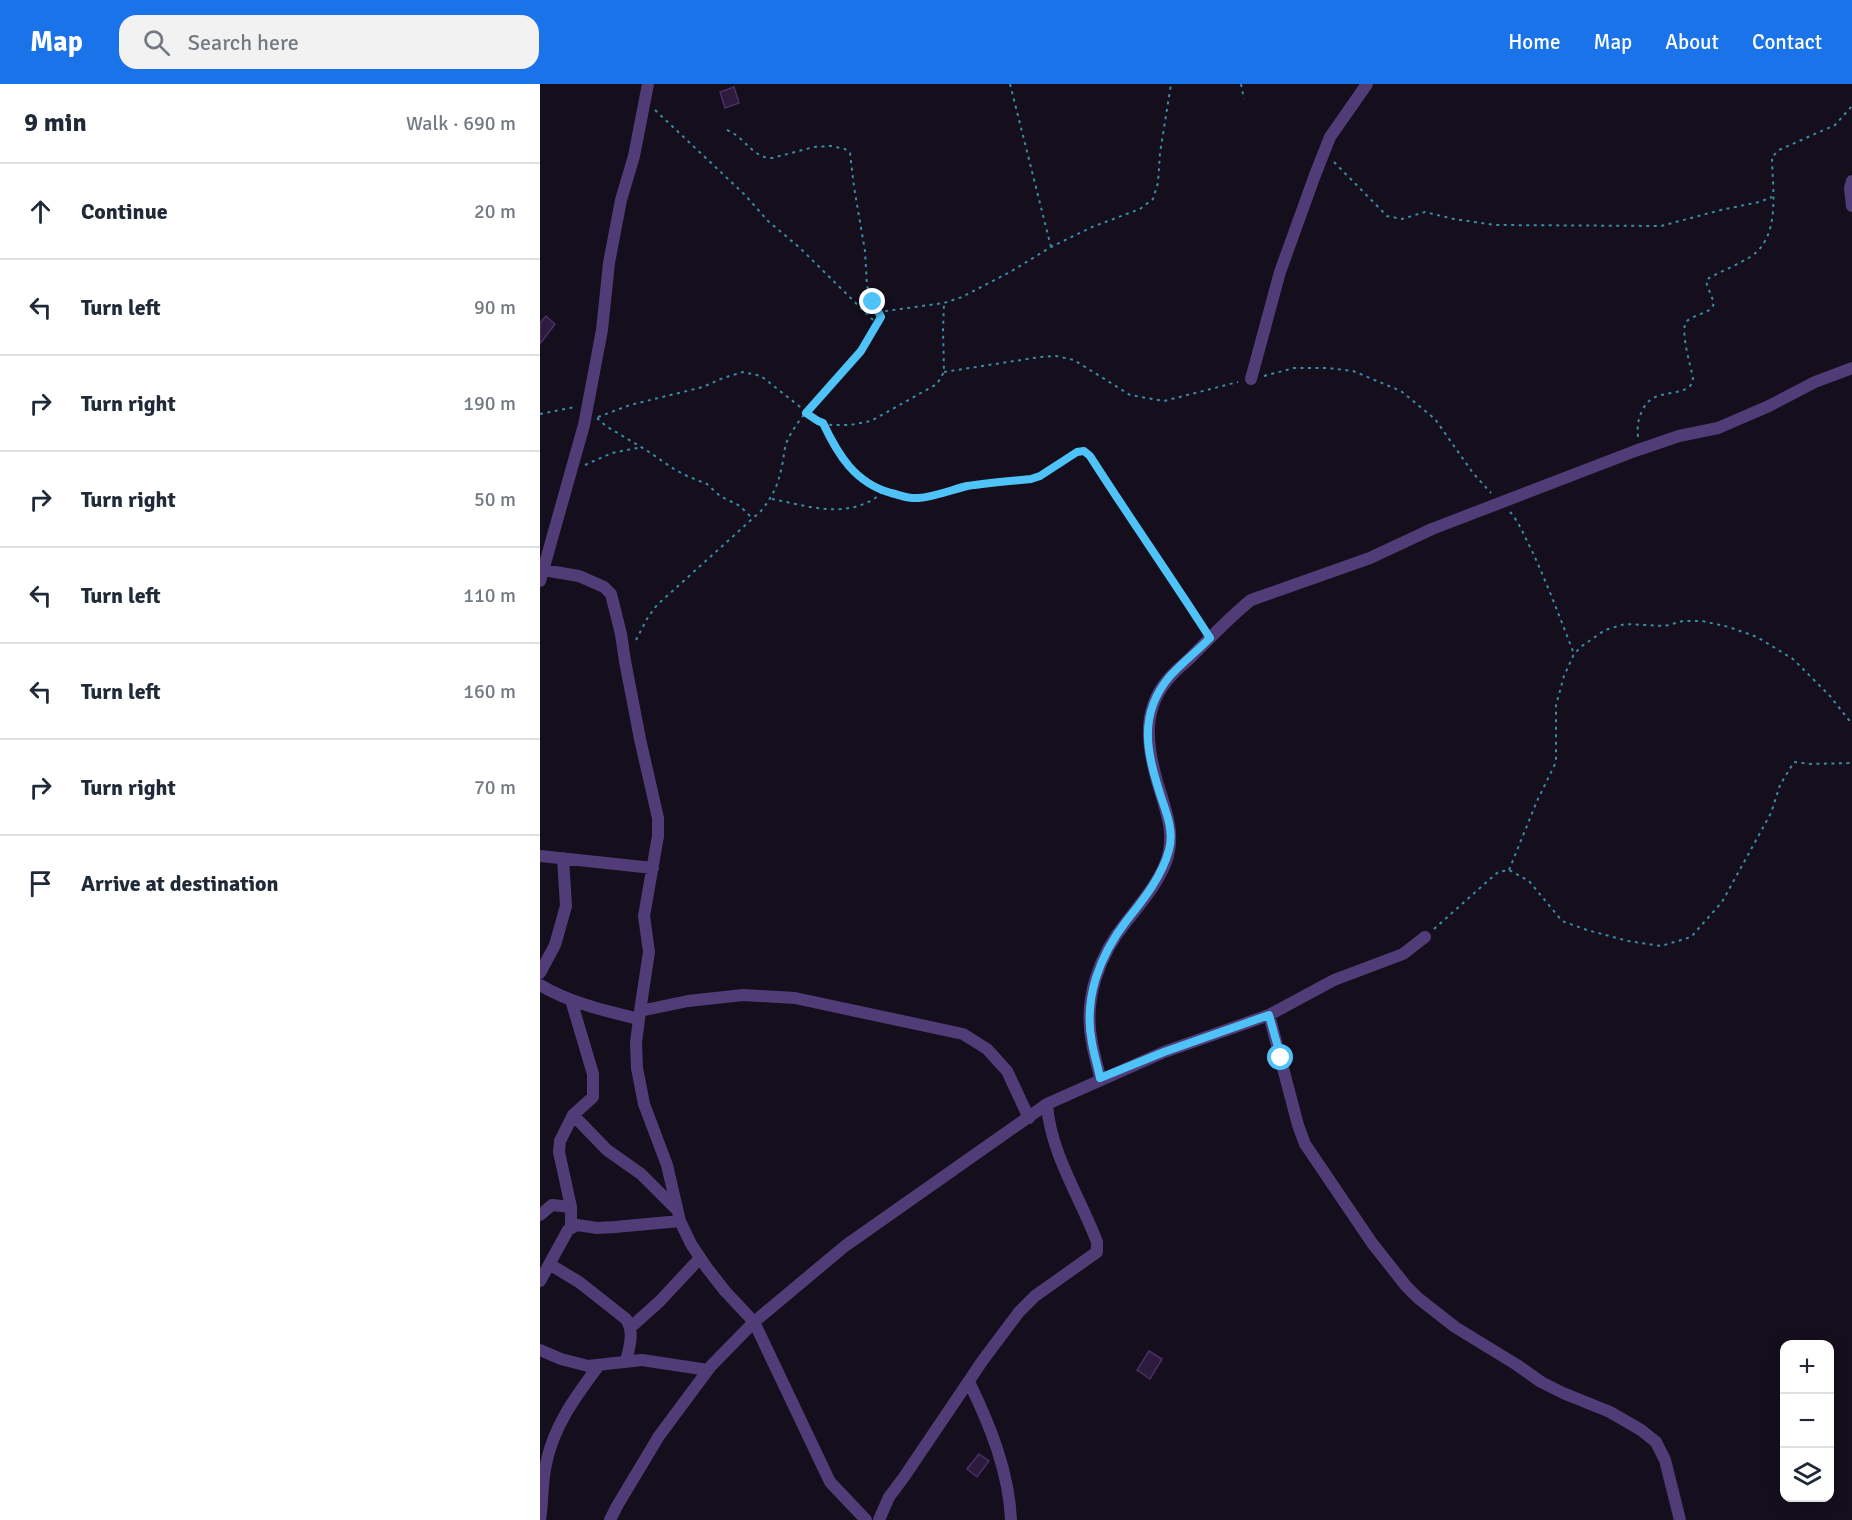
<!DOCTYPE html>
<meta charset="utf-8">
<style>
body{margin:0;font-family:Signika,sans-serif;background:#f2f2f3;color:#1f2937}
.controls{position:absolute;right:18px;bottom:18px;display:grid;overflow:hidden;border-radius:12px;box-shadow:0 3px 15px #0003}
.controls button{width:54px;height:54px;display:grid;place-items:center;padding:0;border:0;border-bottom:2px solid #e0e1e3;background:#fff;color:#1f2937;font:30px sans-serif}
.stop{position:absolute;width:18px;height:18px;margin:-14px;border:4px solid #4fc3f7;border-radius:50%;background:#fff}
.stop.end{background:#4fc3f7;border-color:#fff;box-shadow:0 2px 6px #0008}
.list{margin:0;padding:0;list-style:none}
h2{display:flex;justify-content:space-between;align-items:center;height:78px;margin:0;padding:0 24px;font-size:26px}
h2 small{font-size:20px;font-weight:400;color:#747a83}
.list li{display:grid;grid-template-columns:39px 1fr auto;gap:18px;align-items:center;box-sizing:border-box;height:96px;padding:0 24px;border-top:2px solid #e0e1e3}
.list b{display:block;font-size:22px;white-space:nowrap}
.list em{font-size:20px;font-style:normal;color:#747a83}
.icon{flex:none;width:33px;height:33px;fill:none;stroke:currentColor;stroke-width:2;stroke-linecap:round;stroke-linejoin:round}
.map{position:relative;flex:none;width:1312px;height:1436px;overflow:hidden}
header{display:flex;align-items:center;gap:36px;box-sizing:border-box;height:84px;padding:0 30px;background:#1a73e8;color:#fff}
header strong{font-size:28px}
nav{display:flex;gap:33px;margin-inline-start:auto;font-size:21px}
.search{width:420px;height:54px;background:#f2f2f3;display:flex;align-items:center;gap:15px;box-sizing:border-box;padding:0 21px;border-radius:18px;color:#747a83;font-size:22px}
main{display:flex}
aside{flex:1;background:#fff}
.map>svg:first-child{display:block}
.building{fill:#2c1b3c;stroke:#4a2f66;stroke-width:1.5}
.lines{fill:none;stroke-linecap:round;stroke-linejoin:round}
.path{stroke:#388ca5;stroke-width:2;stroke-dasharray:3 4.5;stroke-linecap:butt}
.minor{stroke:#503d78;stroke-width:12}
.route{stroke:#4fc3f7;stroke-width:8}
</style>
<header>
<strong>Map</strong>
<div class="search"><svg class="icon" aria-label="search" viewBox="0 0 24 24"><circle cx="10" cy="10" r="6"/><path d="M15 15l6 6"/></svg>Search here</div>
<nav><a>Home</a><a>Map</a><a>About</a><a>Contact</a></nav>
</header>
<main>
<aside>
<h2>9 min<small>Walk · 690 m</small></h2>
<ul class="list">
<li><svg class="icon" aria-label="ahead" viewBox="0 0 24 24"><path d="M12 20V5M6 11l6-6 6 6"/></svg><div><b>Continue</b></div><em>20 m</em></li>
<li><svg class="icon" aria-label="left" viewBox="0 0 24 24"><path d="M17 20v-9H6M10 6l-5 5 5 5"/></svg><div><b>Turn left</b></div><em>90 m</em></li>
<li><svg class="icon" aria-label="right" viewBox="0 0 24 24"><path d="M7 20v-9h11M14 6l5 5-5 5"/></svg><div><b>Turn right</b></div><em>190 m</em></li>
<li><svg class="icon" aria-label="right" viewBox="0 0 24 24"><path d="M7 20v-9h11M14 6l5 5-5 5"/></svg><div><b>Turn right</b></div><em>50 m</em></li>
<li><svg class="icon" aria-label="left" viewBox="0 0 24 24"><path d="M17 20v-9H6M10 6l-5 5 5 5"/></svg><div><b>Turn left</b></div><em>110 m</em></li>
<li><svg class="icon" aria-label="left" viewBox="0 0 24 24"><path d="M17 20v-9H6M10 6l-5 5 5 5"/></svg><div><b>Turn left</b></div><em>160 m</em></li>
<li><svg class="icon" aria-label="right" viewBox="0 0 24 24"><path d="M7 20v-9h11M14 6l5 5-5 5"/></svg><div><b>Turn right</b></div><em>70 m</em></li>
<li><svg class="icon" aria-label="arrive" viewBox="0 0 24 24"><path d="M6 21V4h12l-3 4 3 4H6"/></svg><div><b>Arrive at destination</b></div></li>
</ul>
</aside>
<div class="map">
<svg width="1312" height="1436" viewBox="0 0 1312 1436">
<rect width="100%" height="100%" fill="#150e1d"/>
<path class="building" d="M194 3 199 19 185 24 180 8Z
M6 232 15 240 0 260V239Z
M609 1267 622 1275 610 1295 597 1286Z
M439 1370 449 1377 437 1393 427 1385Z"/>
<g class="lines">
<path class="path" d="M470 0 511 163
M701 0 704 15
M115 26 205 111 228 137 260 164 336 239
M187 46C206 54 212 74 232 74L274 63 291 62 305 65 310 69 314 103 325 167 327 202 333 218 340 232
M794 78 847 132 862 135 885 128 914 135 955 141 1121 142 1181 126 1219 118 1232 113
M404 288 500 273 516 272 534 276 590 311 624 317 698 298
M724 292 754 284H788L813 287 861 307 895 335 933 389 951 409
M0 330 35 323
M58 333 90 321 163 303 183 294 203 288 221 292 278 337 291 341H310L331 337 397 300 404 288 403 246 404 219
M57 334 66 342 106 366 134 385 147 392 167 400 180 412 200 422 212 434
M283 339 297 367 327 400 336 405 364 413H384L431 402 491 395 500 392 537 368 544 367 550 372C587 430 626 486 663 544
M1098 353C1097 341 1098 335 1103 325 1112 307 1130 312 1146 305 1151 303 1152 299 1153 294 1151 283 1139 244 1147 237 1154 231 1165 230 1172 224L1174 219 1166 198 1169 194C1182 187 1197 181 1210 173 1242 153 1232 104 1232 73L1239 66 1295 41 1312 22
M45 381 72 369 102 363
M232 415C263 421 298 433 328 418 334 416 339 411 343 407
M970 428C980 439 986 456 993 469 1008 502 1021 536 1034 570
M96 556 108 533 117 521 221 427C233 412 238 401 242 382 244 373 244 363 248 355 265 322 296 298 319 270 330 257 334 239 346 227L404 219 422 213 470 188 511 163 552 143 600 125 613 115 618 99 620 69 631 0
M969 786 997 717 1016 678V621L1024 592 1034 570 1042 562 1065 546 1085 540 1125 542 1143 537H1162L1189 543 1217 553 1253 575 1290 612 1312 640
M894 845 958 788 969 786 989 797 1022 837 1047 846 1088 857 1121 862 1151 853 1182 818 1231 729 1240 701 1254 678 1271 680 1312 679"/>
<path class="minor" d="M1312 97 1310 104 1312 122
M711 295 740 188 775 91 790 53 827 0
M3 486 39 492 64 503 71 510 81 550 85 577 100 655 118 734V752L104 832 109 868 100 927 96 959 97 984 104 1020 127 1081 140 1137 151 1160 167 1184 185 1207 214 1238 290 1398 326 1436
M0 497 44 341 62 246 69 179 81 116 94 72 108 0
M0 772 113 784
M0 889 15 861 26 822 23 774
M0 901C30 919 66 927 99 935
M31 916 53 990V1013L33 1031 20 1057 19 1068 31 1123V1144
M100 927 148 917 203 911 255 914 423 950 447 965 467 987 489 1034
M729 931 758 1041 765 1060 832 1159 866 1202 878 1214 915 1243 977 1281 1001 1298 1023 1309 1070 1328 1101 1346 1116 1358 1125 1376 1140 1436
M560 994C558 983 554 971 552 959 543 915 559 871 587 837 602 818 621 796 628 772 635 745 624 722 617 697 606 658 602 622 632 591 639 583 648 577 655 569 673 551 691 532 711 516L830 474 892 445 1095 367 1139 352 1178 344 1229 322 1275 298 1312 284
M33 1031 67 1066 101 1090 135 1124
M0 1131 12 1121 31 1123
M9 1180 39 1198 86 1235C95 1249 89 1263 86 1278
M0 1197 28 1146 37 1141 57 1144 75 1143 140 1137
M91 1243 120 1217 160 1174
M0 1266 21 1275 48 1282 102 1276 168 1286
M429 1298C450 1341 469 1388 471 1436
M0 1436C3 1417 2 1398 6 1380 14 1341 36 1312 59 1281
M70 1436 77 1422 119 1352 171 1282 214 1238 305 1162 507 1020 624 968 729 931 794 896 863 870 885 853
M339 1436 349 1413 364 1393 443 1276 479 1228 495 1212 557 1168V1158C540 1113 510 1068 507 1020"/>
</g>
<g class="lines">
<path class="route" d="M333 218 341 233 321 267 266 329 278 337 283 339C298 371 315 399 351 409 360 411 369 415 378 414 394 413 411 406 427 402 448 399 470 397 491 395L500 392 537 368 544 367 550 372C589 433 631 493 670 554 657 567 642 579 630 592 597 631 607 669 621 713 627 730 634 748 629 766 622 792 604 815 587 836 560 871 543 914 552 959 554 971 558 983 560 994L624 968 729 931 741 974"/>
</g>
</svg>
<div class="controls">
<button>+</button>
<button>−</button>
<button><svg class="icon" aria-label="layers" viewBox="0 0 24 24"><path d="M12 4l9 5-9 5-9-5zM3 14l9 5 9-5"/></svg></button>
</div>
<div class="stop" style="left:741px;top:974px"></div>
<div class="stop end" style="left:333px;top:218px"></div>
</div>
</main>
